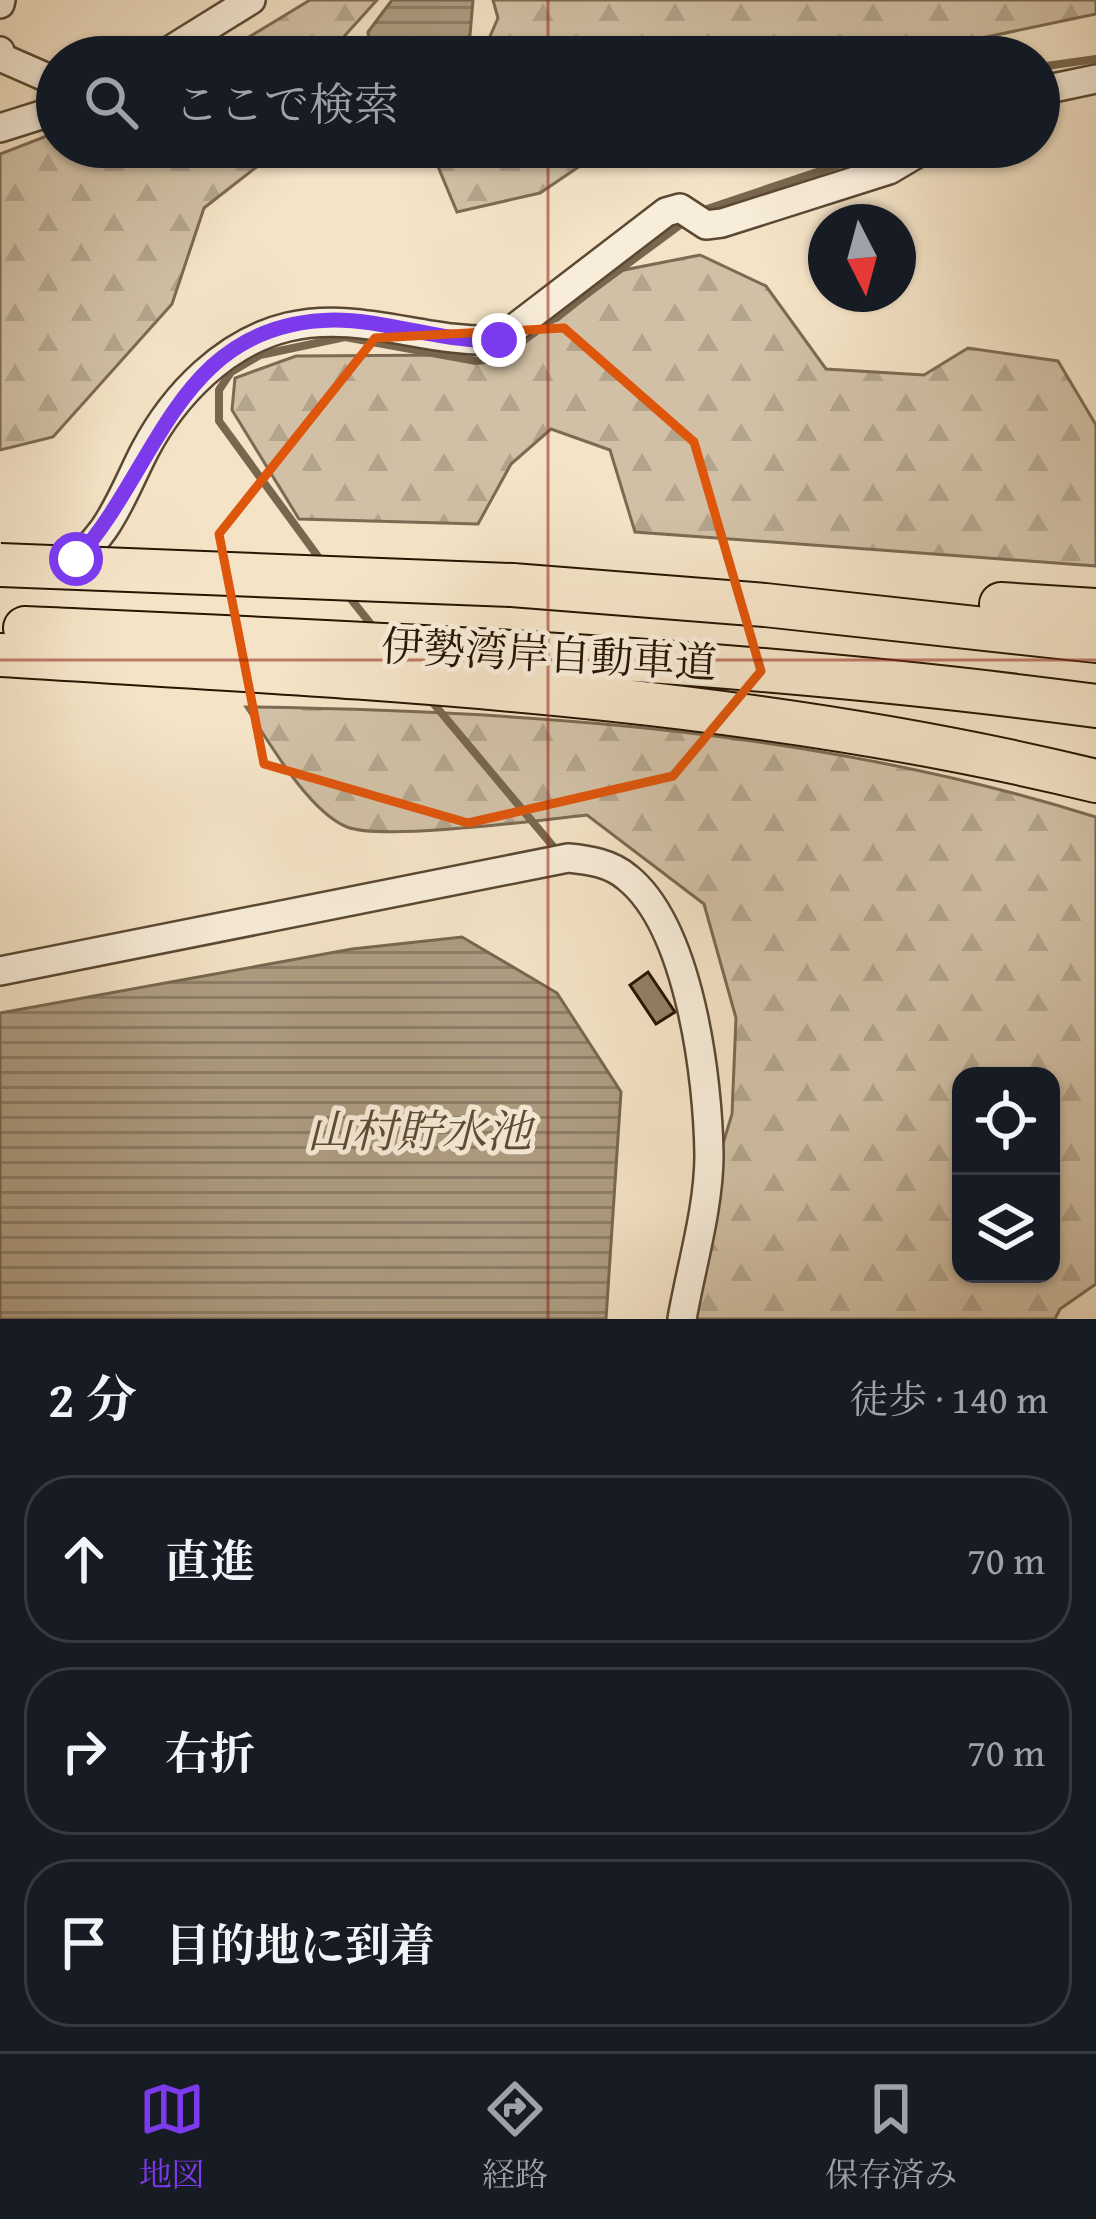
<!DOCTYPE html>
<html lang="ja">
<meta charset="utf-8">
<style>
body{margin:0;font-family:"Gentium Book Plus","Noto Serif JP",serif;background:#20242c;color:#f1f3f6}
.controls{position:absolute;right:36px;bottom:36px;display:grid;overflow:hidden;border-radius:24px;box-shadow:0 3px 9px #0004}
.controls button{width:108px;height:108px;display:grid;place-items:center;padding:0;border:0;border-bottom:3px solid #363941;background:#171b24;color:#f1f3f6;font:60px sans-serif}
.compass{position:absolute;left:808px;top:204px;width:108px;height:108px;border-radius:50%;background:#171b24;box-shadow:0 3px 9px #0004;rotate:174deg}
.stop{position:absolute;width:36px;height:36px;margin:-27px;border:9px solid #7c3aed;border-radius:50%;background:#fff}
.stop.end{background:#7c3aed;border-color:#fff;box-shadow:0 3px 12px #0008}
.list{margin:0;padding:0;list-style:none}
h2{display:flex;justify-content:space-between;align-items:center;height:156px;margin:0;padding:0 48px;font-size:51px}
h2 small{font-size:39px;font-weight:400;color:#9ea1a6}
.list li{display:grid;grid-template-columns:78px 1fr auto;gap:36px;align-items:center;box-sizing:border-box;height:168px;margin:0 24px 24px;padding:0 24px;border:3px solid #363941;border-radius:48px}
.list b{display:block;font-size:45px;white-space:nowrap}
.list em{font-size:39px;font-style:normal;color:#9ea1a6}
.icon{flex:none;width:66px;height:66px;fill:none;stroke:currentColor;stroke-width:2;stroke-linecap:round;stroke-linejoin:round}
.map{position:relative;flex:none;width:1096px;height:1319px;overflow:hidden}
.search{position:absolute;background:#171b24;box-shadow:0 3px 9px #0004;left:36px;right:36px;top:36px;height:132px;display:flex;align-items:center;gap:30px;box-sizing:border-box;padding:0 42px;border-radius:66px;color:#9ea1a6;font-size:45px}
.sheet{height:732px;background:#171b24}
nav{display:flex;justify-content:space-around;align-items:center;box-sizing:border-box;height:168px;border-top:3px solid #363941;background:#171b24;font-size:33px;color:#9ea1a6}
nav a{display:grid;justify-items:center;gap:6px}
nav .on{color:#7c3aed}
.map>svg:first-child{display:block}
.forest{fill:url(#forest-firs);stroke:#7c6a53;stroke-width:3;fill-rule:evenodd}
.water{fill:url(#water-rules);stroke:#78674f;stroke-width:3}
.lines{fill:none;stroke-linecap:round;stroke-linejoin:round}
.stream{stroke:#78674f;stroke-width:8}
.building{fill:#918067;stroke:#261501;stroke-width:3}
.minor-casing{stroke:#5a4832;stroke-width:32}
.highway-casing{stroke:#261501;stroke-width:46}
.minor{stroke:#f8edda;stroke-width:27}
.highway{stroke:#f4e3c6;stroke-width:42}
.highway-bridge-casing{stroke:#261501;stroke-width:46;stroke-linecap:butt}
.highway-bridge{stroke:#f4e3c6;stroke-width:42}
.route{stroke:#7c3aed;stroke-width:15}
.marked{fill:none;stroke:#de560b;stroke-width:9;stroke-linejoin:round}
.grid{fill:none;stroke:#8f2418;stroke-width:3;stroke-opacity:0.55}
.labels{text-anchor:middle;stroke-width:10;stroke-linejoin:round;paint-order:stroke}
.street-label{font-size:42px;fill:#261501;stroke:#f8edda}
.water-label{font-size:45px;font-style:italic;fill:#5c4b35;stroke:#f8edda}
</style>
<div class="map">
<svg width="1096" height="1319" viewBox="0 0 1096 1319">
<defs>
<pattern id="forest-firs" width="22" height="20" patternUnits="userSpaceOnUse" patternTransform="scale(3)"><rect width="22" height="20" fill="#d1c0a5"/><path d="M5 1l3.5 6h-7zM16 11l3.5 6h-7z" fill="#b3a48c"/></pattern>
<pattern id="water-rules" width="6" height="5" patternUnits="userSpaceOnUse" patternTransform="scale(3)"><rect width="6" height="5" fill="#ae9d83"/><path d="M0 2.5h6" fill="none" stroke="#8d7f69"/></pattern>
</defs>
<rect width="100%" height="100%" fill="#f4e3c6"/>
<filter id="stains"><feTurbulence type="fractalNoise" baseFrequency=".00167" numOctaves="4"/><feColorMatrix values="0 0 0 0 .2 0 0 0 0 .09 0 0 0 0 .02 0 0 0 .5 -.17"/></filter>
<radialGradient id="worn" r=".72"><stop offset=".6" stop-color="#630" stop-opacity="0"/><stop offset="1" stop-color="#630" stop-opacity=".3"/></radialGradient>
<path class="forest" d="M310 0H377L339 42 345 57H216Z
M493 0H1096V14L891 57H481L498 18Z
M57 132V147H328L263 162 204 208 172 304 53 437 0 450V154Z
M439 147H608L540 193 457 212 434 157Z
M700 255 766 286 826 369 924 375 968 348 1058 361 1096 425V566L635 532 610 450 551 429 511 464 478 524 299 519 232 410 235 378 296 356 454 355 558 320 619 271Z
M246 707C532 711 822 731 1096 817V1284L1060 1309 1055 1319H670L732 1114 736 1018 704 904 587 815C541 820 382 841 347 827 309 812 268 741 246 707ZM961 1076H1051V1274H961Z"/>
<path class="water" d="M392 0H473L470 35 456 57H394L370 51 368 32Z
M462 937 557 993 621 1092 606 1319H0V1013L352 949Z"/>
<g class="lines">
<path class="stream" d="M1039 67 1096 59
M701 211 892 147
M322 562 219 421V390L231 372 260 355 345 337 476 361 500 358 688 219
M346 593 374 628
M428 697 552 845"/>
</g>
<path class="building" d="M648 972 675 1012 656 1024 630 985Z"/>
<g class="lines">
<defs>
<path id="minor" d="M0 4 1 0
M0 51V57L57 82
M159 57 251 0
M1039 91 1096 79
M0 128 57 110
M60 567C108 544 122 494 145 450 174 395 225 342 288 327 360 310 427 344 499 340L666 212 680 208 706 225 722 223 889 170 928 147
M0 971 568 858C589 860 611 863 628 878 690 929 708 1079 709 1155 709 1208 691 1267 682 1319"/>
<path id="highway" d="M512 585 765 605 1096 641
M1001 604 1096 610
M25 628C384 644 740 658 1096 706
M0 655C367 678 737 693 1096 781"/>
</defs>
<use href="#minor" class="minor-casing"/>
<use href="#highway" class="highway-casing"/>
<use href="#minor" class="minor"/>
<use href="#highway" class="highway"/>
<defs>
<path id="highway-bridge" d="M0 565 512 585"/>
</defs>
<use href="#highway-bridge" class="highway-bridge-casing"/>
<use href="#highway-bridge" class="highway-bridge"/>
</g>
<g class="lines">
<path class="route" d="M76 559C159 469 177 322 334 320 389 320 443 343 499 340"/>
</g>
<path class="marked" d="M564 328 694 442 761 671 673 776 468 823 264 764 219 534 375 338Z"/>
<path class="grid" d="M548 0V57M548 147V1319M0 660H1096"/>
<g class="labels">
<g class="street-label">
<text transform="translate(549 654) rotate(3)" y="15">伊勢湾岸自動車道</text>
</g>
<g class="water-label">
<text x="419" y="1147">山村貯水池</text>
</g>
</g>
<rect width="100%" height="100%" filter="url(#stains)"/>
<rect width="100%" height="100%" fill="url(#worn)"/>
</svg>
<div class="controls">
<button><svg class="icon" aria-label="locate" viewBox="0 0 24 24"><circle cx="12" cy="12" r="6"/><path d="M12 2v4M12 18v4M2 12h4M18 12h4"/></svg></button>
<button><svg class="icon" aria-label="layers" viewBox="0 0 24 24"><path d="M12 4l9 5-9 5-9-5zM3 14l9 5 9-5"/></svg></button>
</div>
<svg class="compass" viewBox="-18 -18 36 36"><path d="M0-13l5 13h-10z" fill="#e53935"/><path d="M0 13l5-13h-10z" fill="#9ea1a6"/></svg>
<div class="stop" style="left:76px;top:559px"></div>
<div class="stop end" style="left:499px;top:340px"></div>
<div class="search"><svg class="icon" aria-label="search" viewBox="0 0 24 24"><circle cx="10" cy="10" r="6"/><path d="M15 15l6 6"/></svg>ここで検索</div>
</div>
<section class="sheet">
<h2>2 分<small>徒歩 · 140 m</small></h2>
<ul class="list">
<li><svg class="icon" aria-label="ahead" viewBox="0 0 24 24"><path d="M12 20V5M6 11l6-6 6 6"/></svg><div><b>直進</b></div><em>70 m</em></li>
<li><svg class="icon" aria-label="right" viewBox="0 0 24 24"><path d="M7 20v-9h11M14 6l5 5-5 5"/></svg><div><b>右折</b></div><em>70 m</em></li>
<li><svg class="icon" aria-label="arrive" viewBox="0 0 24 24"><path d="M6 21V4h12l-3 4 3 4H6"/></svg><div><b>目的地に到着</b></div></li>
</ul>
</section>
<nav>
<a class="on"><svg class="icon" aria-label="map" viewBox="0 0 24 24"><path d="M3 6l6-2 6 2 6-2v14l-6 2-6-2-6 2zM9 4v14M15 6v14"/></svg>地図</a>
<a><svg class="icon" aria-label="directions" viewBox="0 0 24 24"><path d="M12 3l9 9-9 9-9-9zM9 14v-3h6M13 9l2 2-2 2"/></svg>経路</a>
<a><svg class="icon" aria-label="saved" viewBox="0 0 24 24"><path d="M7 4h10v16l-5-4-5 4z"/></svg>保存済み</a>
</nav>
